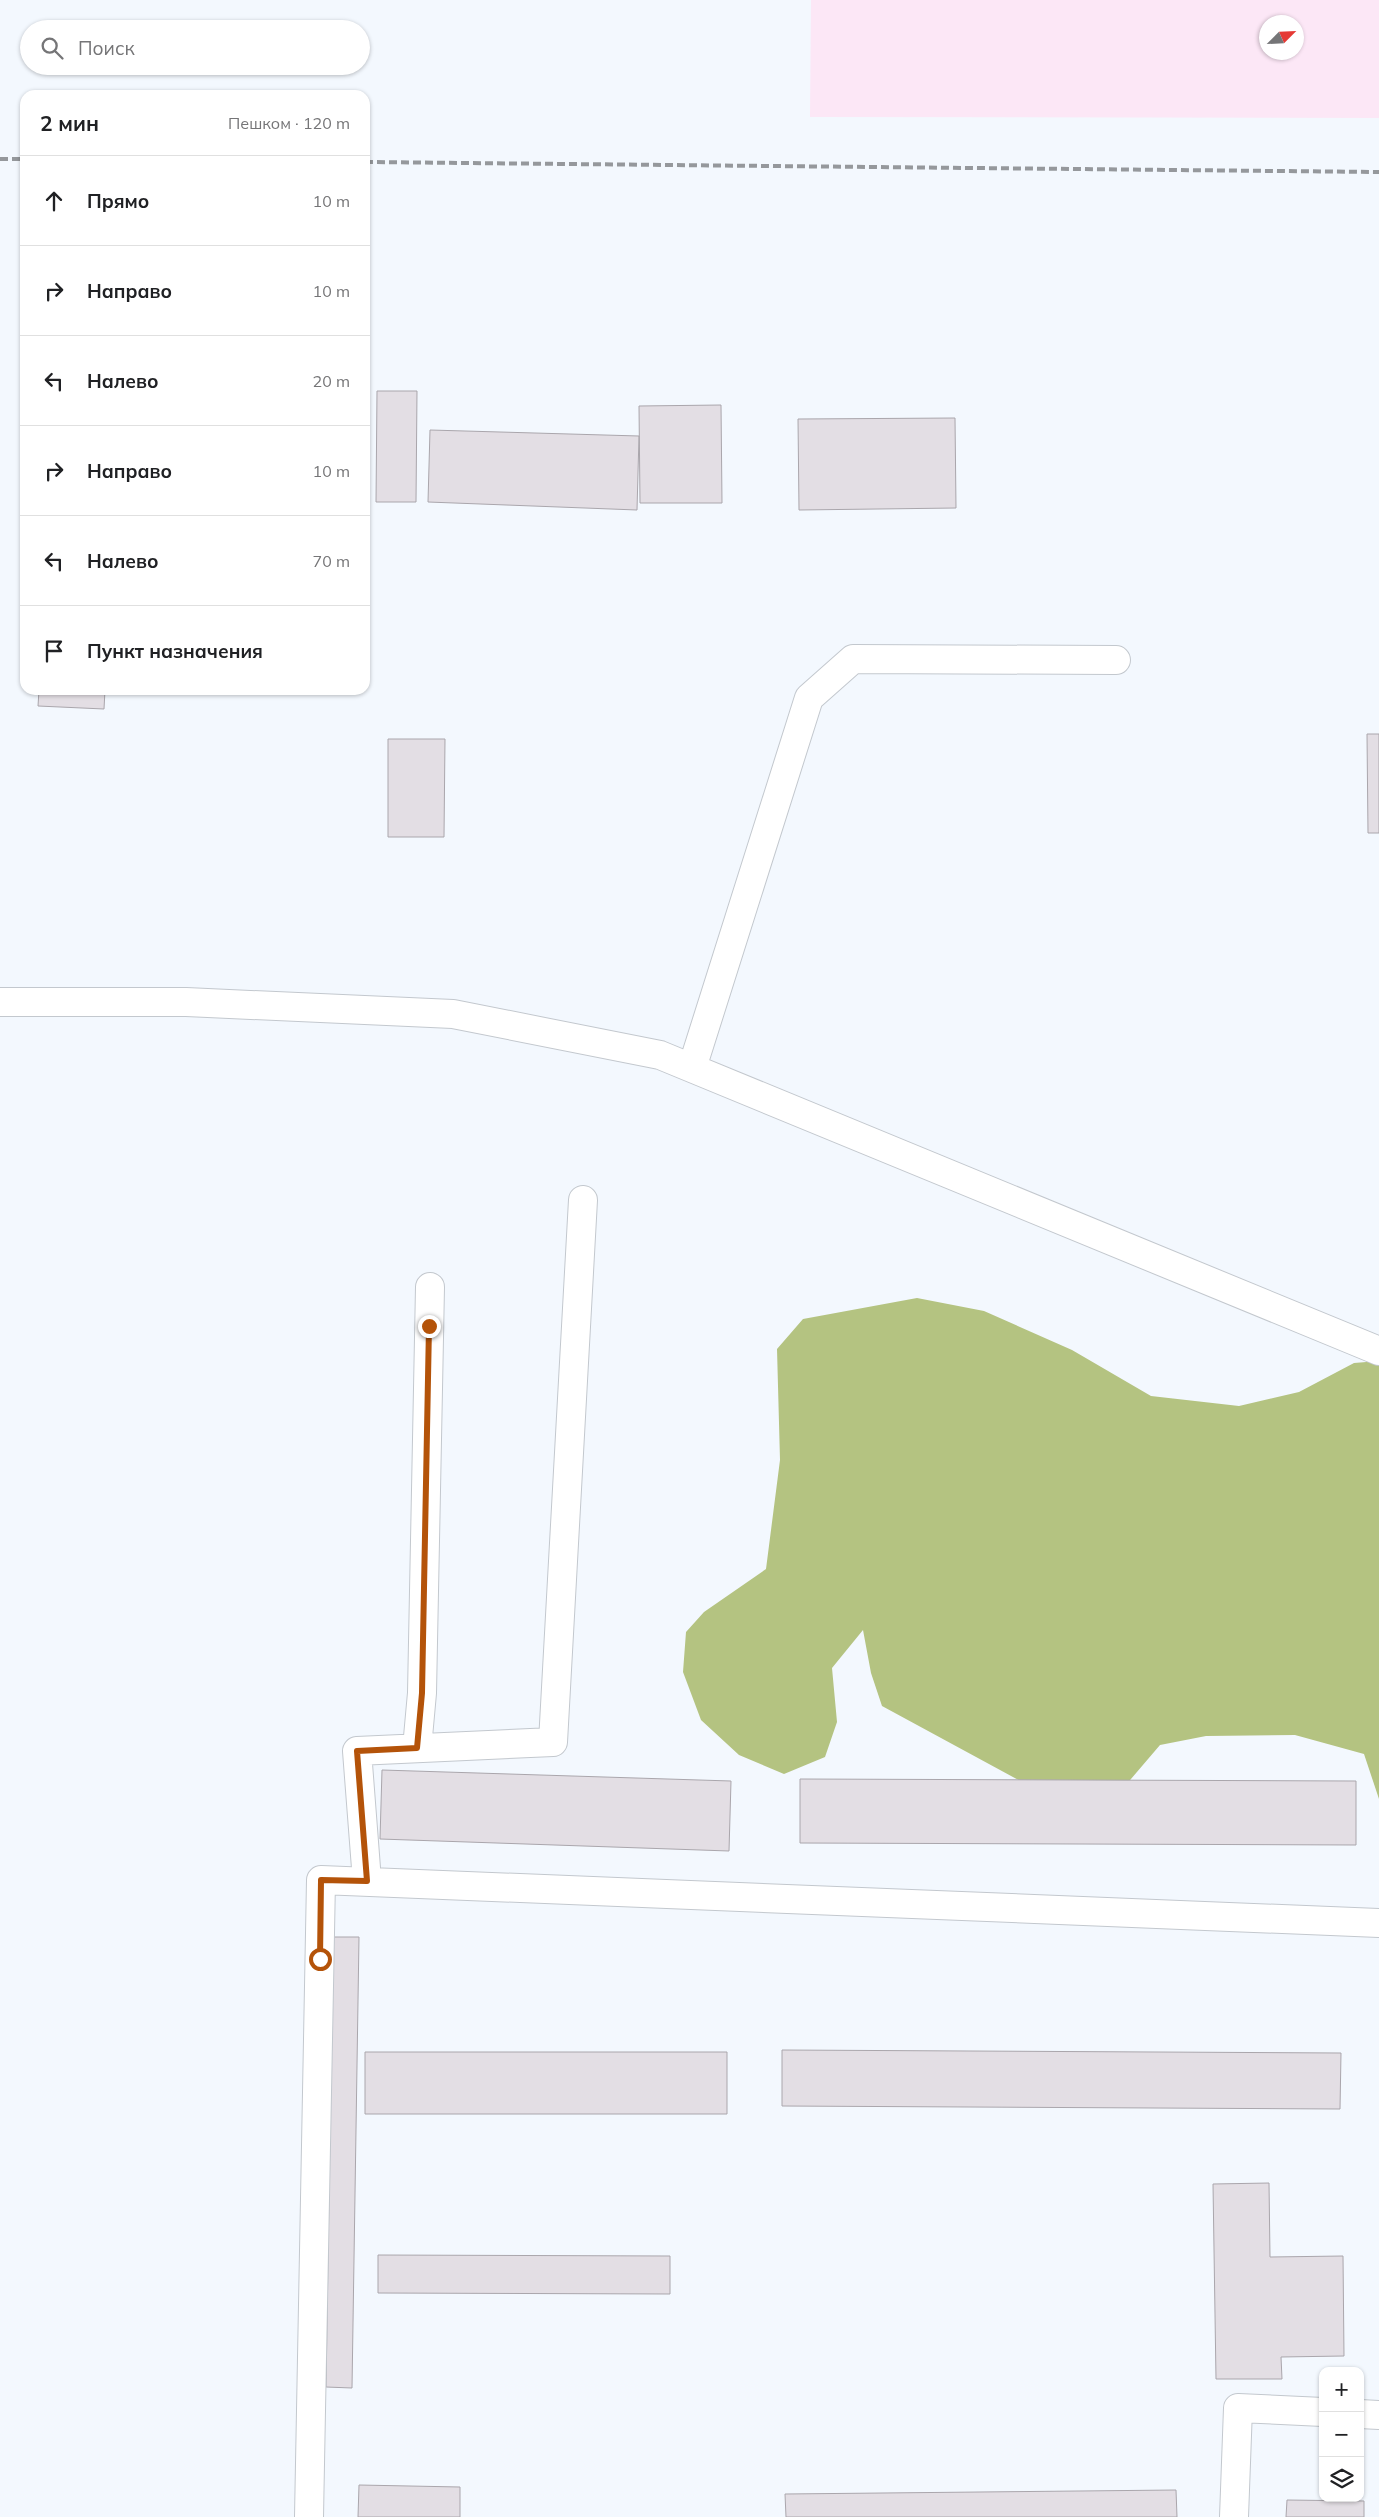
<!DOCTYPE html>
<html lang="ru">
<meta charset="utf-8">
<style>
body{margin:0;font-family:Mulish,sans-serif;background:#f6f6f6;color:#202124}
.controls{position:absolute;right:15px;bottom:15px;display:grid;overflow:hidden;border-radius:10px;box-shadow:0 1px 4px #0004}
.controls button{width:45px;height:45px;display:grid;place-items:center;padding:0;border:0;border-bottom:1px solid #e0e0e0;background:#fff;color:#202124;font:25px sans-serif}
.compass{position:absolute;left:1259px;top:15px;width:45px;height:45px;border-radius:50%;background:#fff;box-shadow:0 1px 4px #0004;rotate:66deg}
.stop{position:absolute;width:15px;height:15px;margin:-11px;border:4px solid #b45309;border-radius:50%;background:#fff}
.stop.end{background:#b45309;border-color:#fff;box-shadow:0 1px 5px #0008}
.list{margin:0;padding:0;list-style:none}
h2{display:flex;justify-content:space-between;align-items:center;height:65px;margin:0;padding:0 20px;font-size:21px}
h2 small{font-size:16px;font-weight:400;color:#757577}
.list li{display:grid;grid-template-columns:32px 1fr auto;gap:15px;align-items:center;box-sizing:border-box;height:90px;padding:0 20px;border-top:1px solid #e0e0e0}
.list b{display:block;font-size:19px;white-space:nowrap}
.list em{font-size:16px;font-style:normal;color:#757577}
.icon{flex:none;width:28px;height:28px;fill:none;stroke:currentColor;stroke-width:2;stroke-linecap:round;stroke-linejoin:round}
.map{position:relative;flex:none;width:1379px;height:2517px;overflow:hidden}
.search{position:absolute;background:#fff;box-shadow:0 1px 4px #0004;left:20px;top:20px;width:350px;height:55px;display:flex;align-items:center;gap:12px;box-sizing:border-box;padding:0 18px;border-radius:28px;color:#757577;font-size:19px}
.panel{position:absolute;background:#fff;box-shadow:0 1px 4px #0004;left:20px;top:90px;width:350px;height:605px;border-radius:15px}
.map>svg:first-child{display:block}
.industrial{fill:#fce7f6;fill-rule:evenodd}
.forest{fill:#b4c381}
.building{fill:#e3dee4;stroke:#aaa6ac}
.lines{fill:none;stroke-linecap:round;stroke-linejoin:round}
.minor-casing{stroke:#c3c8ce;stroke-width:30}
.minor{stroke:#fff;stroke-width:28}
.rail{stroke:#95989c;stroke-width:4;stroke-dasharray:8 4;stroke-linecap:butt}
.route{stroke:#b45309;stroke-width:6}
</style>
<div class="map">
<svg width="1379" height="2517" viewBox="0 0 1379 2517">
<rect width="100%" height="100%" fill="#f3f8fe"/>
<path class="industrial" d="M811 0H1379V118L810 117ZM1266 22H1296V52H1266Z"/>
<path class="forest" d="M917 1298 984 1311 1072 1350 1151 1396 1239 1406 1299 1392 1354 1363 1379 1361V1799L1364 1754 1295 1735 1206 1736 1160 1745 1119 1793 1050 1797 882 1706 871 1673 863 1630 832 1668 837 1722 825 1757 784 1774 739 1755 701 1720 683 1672 686 1632 704 1612 766 1569 780 1460 777 1349 803 1319Z"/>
<path class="building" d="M377 391H417L416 502H376Z
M721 405 722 503H640L639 406Z
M955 418 956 508 799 510 798 419Z
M430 430 639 436 637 510 428 502Z
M39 690H105L104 709 38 706Z
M1367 734H1379V833H1368Z
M388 739H445L444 837H388Z
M382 1770 731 1781 729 1851 380 1839Z
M800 1779 1356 1781V1845L800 1843Z
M333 1937H359L352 2388 326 2387Z
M782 2050 1341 2053 1340 2109 782 2106Z
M365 2052H727V2114H365Z
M1269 2183 1270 2257 1343 2256 1344 2356 1281 2357 1282 2379H1216L1213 2184Z
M378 2255 670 2256V2294L378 2293Z
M359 2485 460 2487V2517H358Z
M1176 2490 1177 2517H786L785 2494Z
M1287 2500 1364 2501V2517H1286Z"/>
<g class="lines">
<defs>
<path id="minor" d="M0 1002H186L453 1014 660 1055 1379 1351
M692 1068 809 698 853 659 1116 660
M417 1748 422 1693 430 1287
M367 1881 357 1751 553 1742 583 1200
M1360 2414 1379 2415
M309 2517 321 1880 1379 1923
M1234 2517 1238 2408 1323 2412"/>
</defs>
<use href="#minor" class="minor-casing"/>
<use href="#minor" class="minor"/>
<path class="rail" d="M0 159H25
M365 162 1379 172"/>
</g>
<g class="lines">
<path class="route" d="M320 1959 321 1880 367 1881 357 1751 417 1748 422 1693 429 1326"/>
</g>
</svg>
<div class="controls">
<button>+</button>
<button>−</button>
<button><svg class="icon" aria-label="layers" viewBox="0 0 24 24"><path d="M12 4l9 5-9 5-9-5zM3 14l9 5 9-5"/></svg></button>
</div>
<svg class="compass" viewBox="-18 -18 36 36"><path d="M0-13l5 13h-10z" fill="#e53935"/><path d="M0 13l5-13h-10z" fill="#757577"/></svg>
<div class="stop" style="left:320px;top:1959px"></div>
<div class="stop end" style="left:429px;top:1326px"></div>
<div class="search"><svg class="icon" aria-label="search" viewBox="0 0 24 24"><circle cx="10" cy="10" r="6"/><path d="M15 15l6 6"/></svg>Поиск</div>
<section class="panel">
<h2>2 мин<small>Пешком · 120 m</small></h2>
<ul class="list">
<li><svg class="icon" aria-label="ahead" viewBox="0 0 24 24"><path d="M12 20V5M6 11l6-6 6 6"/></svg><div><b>Прямо</b></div><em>10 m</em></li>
<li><svg class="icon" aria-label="right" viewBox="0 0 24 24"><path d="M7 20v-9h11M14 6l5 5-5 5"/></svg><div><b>Направо</b></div><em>10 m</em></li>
<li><svg class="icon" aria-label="left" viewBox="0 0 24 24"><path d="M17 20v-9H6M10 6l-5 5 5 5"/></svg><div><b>Налево</b></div><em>20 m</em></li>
<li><svg class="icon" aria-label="right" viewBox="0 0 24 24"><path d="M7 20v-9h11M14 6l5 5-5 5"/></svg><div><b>Направо</b></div><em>10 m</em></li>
<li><svg class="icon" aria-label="left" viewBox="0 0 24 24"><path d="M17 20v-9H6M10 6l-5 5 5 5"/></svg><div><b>Налево</b></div><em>70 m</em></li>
<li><svg class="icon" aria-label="arrive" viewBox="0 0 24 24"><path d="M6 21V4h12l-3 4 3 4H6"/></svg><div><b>Пункт назначения</b></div></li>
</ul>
</section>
</div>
